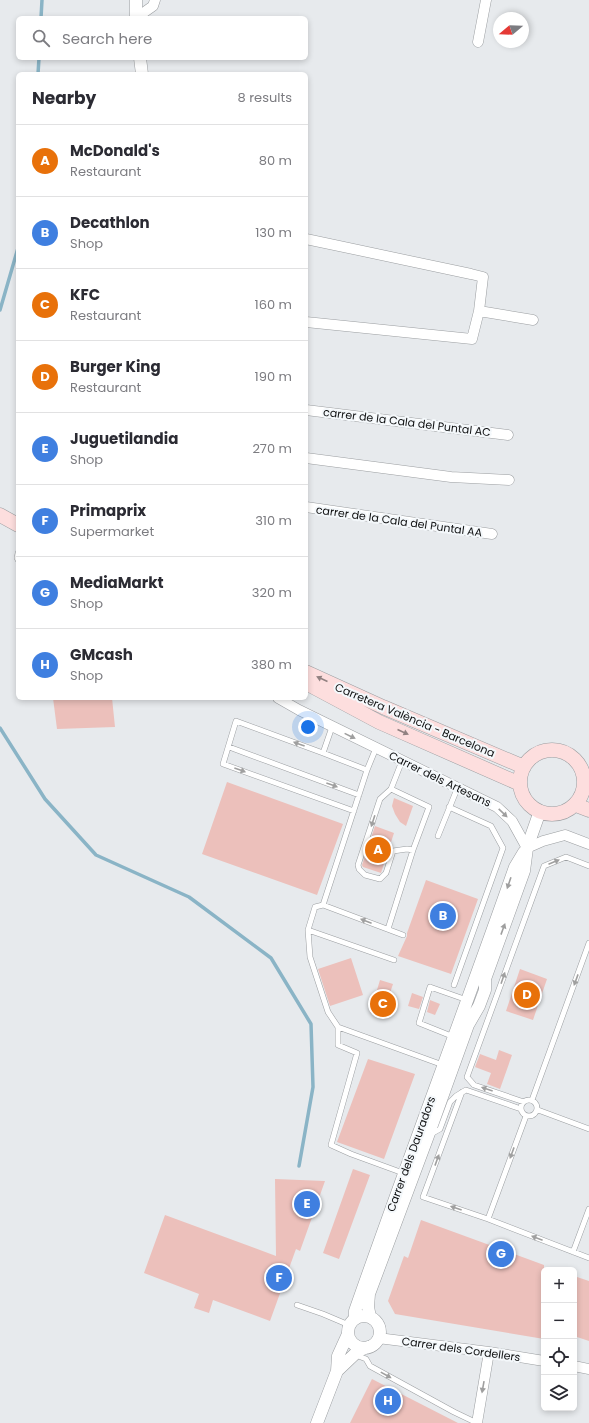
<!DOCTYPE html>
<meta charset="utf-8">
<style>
body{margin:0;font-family:Poppins,sans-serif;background:#f7f7f7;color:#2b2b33}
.controls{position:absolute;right:12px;bottom:12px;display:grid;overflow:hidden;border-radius:6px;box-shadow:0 2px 6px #0003}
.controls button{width:36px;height:36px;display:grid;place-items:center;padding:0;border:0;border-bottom:1px solid #e1e1e2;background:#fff;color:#2b2b33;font:20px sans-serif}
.compass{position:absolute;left:493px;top:12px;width:36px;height:36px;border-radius:50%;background:#fff;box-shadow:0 2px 6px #0003;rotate:251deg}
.you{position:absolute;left:308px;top:727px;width:14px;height:14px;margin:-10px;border:3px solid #fff;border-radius:50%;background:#1a73e8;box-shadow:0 0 0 6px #1a73e833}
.badge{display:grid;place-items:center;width:26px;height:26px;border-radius:50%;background:#2466b7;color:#fff;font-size:13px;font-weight:700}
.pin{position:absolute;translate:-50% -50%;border:2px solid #fff;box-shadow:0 1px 4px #0006}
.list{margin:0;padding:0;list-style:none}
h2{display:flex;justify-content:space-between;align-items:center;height:52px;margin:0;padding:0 16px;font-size:17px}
h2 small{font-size:13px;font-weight:400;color:#7c7c81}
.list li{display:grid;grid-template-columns:26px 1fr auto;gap:12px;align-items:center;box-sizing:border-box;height:72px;padding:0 16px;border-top:1px solid #e1e1e2}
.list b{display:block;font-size:15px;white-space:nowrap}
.list p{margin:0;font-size:13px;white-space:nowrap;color:#7c7c81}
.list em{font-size:13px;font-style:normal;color:#7c7c81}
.icon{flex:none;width:22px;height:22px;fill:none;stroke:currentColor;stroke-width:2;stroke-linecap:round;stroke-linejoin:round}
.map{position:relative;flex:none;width:589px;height:1423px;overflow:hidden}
.search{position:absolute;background:#fff;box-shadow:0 2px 6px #0003;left:16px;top:16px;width:292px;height:44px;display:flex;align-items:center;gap:10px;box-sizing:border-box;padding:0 14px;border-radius:6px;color:#7c7c81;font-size:15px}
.panel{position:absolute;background:#fff;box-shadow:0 2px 6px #0003;left:16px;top:72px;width:292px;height:628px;border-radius:6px}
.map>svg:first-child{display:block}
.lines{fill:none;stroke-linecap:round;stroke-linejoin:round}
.stream{stroke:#8ab4c6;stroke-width:3.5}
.building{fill:#ecc0bb}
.service-casing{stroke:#9b9ea1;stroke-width:6}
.minor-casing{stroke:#9b9ea1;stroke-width:11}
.tertiary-casing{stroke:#9b9ea1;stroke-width:13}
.secondary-casing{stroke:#9b9ea1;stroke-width:15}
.service{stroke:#fff;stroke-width:5}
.minor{stroke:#fff;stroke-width:10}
.tertiary{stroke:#fff;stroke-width:12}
.secondary{stroke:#fddede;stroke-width:14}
.oneway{fill:#918181}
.oneway2{fill:#9f9f9f}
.labels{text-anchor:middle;stroke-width:4;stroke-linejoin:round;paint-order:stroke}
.street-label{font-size:11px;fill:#0e0f10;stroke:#f4f8fb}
</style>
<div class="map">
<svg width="589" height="1423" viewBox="0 0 589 1423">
<rect width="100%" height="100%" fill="#e7eaed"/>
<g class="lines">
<path class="stream" d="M41 18 42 0
M38 74 39 58
M0 310 18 248
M0 728 45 799 96 855 189 897 271 958 311 1024 313 1087 299 1166"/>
</g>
<path class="building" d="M53 698H112L115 727 57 729Z
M227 782 343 824 317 895 202 854Z
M394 798 413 806 406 826 400 822 395 814 392 806Z
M375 826 394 833 381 873 363 867 362 865Z
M426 880 478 899 451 974 398 956 407 936V933Z
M351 958 363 995 330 1006 318 969Z
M520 969 547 979 533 1020 506 1011Z
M380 980 393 984 390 993 395 995 388 1018 370 1013Z
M412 993 423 997 419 1009 408 1006Z
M430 1000 440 1004 435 1015 427 1012Z
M499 1050 512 1055 500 1089 487 1084 491 1073 475 1067 480 1054 496 1060Z
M368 1059 415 1074 384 1159 337 1142Z
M353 1169 370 1175 339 1259 323 1253Z
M275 1179 325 1181 300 1251 296 1249 270 1321 213 1300 209 1313 194 1308 199 1294 144 1273 165 1215 276 1256Z
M421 1220 544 1265V1339L395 1314 388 1301 404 1256 408 1258Z
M574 1276 589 1281V1341L574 1336Z
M372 1379 458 1423H350Z"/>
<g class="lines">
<defs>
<path id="service" d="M18 553 17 558 18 560
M332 727 323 753 236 721 223 764 354 811
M229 747 359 795
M323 753 367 770
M402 761 391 789 380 799 358 865 359 869 365 875 380 879 386 873 393 851 407 849 413 850
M449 807 491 826 503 848 454 985
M438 836 457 789
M323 905 367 770 376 748
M388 929 413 850 429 807 391 789
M308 930 394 960
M403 935 323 905 315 907 308 930 310 957 328 1012 338 1027 443 1065
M338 1027V1045L357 1053 331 1145 351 1154 403 1173
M454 1037 419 1023 430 987 467 1000
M462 1092 423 1197 488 1219 589 1258
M521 1108a8 8 0 1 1 16 0a8 8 0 1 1-16 0Z
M532 1100 589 943
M524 1102 474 1085 467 1077 544 866 566 857 589 866
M538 1110 589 1129
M431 1134 440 1129 450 1102 456 1096 466 1090 521 1109
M488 1219 526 1116
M573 1252 589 1209
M297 1305 323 1314 349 1325
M356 1355 366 1359 370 1366 454 1412 477 1423"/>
<path id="minor" d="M136 18 153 6 155 0
M478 42 486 0
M306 239 471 274 483 277 479 311 533 320
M306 322 472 339 479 311
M306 410 508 435
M306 458 451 477 509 480
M306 507 492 534
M278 698 299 710 497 807 512 821 527 848 543 841 565 835 589 844
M378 1338 489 1352 544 1361
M574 1366 589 1369
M477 1423 489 1352"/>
<path id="tertiary" d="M136 0V18
M140 58 142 74
M348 1332a16 16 0 1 1 32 0a16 16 0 1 1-32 0Z
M370 1317 368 1307 369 1294 428 1136 468 1025 479 1006 485 990V979L524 871 527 848 540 811
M355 1318V1311C407 1162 463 1015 515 867L524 852
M337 1371 358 1351 368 1347
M317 1423 337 1371 338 1356 348 1334"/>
<path id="secondary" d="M0 515 18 525
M306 672 383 707 524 767
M306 683 379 722 520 784
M520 782a32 32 0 1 1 64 0a32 32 0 1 1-64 0Z
M576 805 589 810"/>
</defs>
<use href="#service" class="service-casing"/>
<use href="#minor" class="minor-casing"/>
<use href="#tertiary" class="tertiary-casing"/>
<use href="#secondary" class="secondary-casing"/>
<use href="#service" class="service"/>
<use href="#minor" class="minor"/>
<use href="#tertiary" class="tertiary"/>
<use href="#secondary" class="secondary"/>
</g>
<defs><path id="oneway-solid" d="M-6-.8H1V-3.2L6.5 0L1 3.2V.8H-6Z"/></defs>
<g class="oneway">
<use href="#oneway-solid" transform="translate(322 679) rotate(-156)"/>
<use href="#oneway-solid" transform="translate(403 732) rotate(24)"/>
</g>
<g class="oneway2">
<use href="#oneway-solid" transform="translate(350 736) rotate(26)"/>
<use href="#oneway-solid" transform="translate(299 744) rotate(-160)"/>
<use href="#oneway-solid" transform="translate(240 770) rotate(20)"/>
<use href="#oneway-solid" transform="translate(332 785) rotate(20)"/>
<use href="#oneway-solid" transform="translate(503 813) rotate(44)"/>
<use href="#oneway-solid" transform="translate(373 821) rotate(108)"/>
<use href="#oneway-solid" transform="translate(554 862) rotate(-23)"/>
<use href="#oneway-solid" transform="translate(509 883) rotate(109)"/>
<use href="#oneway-solid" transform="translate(366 921) rotate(-159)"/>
<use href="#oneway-solid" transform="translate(503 929) rotate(-70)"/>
<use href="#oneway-solid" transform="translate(503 978) rotate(-71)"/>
<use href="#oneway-solid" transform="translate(576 980) rotate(110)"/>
<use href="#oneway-solid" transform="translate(487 1089) rotate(-161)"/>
<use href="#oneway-solid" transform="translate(512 1153) rotate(110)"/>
<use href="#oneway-solid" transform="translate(437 1160) rotate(-70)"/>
<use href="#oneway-solid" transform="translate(456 1208) rotate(-161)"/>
<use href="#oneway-solid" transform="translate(537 1238) rotate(-159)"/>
<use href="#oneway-solid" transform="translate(386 1375) rotate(29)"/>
<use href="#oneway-solid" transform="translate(483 1387) rotate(100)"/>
</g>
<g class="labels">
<g class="street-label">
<text transform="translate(407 422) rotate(7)" y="4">carrer de la Cala del Puntal AC</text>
<text transform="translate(399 521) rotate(8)" y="4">carrer de la Cala del Puntal AA</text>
<text transform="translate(415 720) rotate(23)" y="4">Carretera València - Barcelona</text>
<text transform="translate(440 779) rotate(26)" y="4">Carrer dels Artesans</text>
<text transform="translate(411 1154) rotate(-70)" y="4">Carrer dels Dauradors</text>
<text transform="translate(461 1349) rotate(8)" y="4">Carrer dels Cordellers</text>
</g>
</g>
</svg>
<div class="controls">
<button>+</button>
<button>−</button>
<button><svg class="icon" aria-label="locate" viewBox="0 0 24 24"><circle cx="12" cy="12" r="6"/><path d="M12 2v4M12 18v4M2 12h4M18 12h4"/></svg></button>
<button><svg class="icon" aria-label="layers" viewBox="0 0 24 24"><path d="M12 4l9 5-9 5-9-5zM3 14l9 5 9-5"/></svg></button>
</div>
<svg class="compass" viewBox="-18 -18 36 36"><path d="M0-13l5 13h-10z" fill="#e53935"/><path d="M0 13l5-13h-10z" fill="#7c7c81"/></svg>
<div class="you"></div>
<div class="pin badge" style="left:378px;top:850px;background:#e8710a">A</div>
<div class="pin badge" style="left:443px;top:916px;background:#3f7fe0">B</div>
<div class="pin badge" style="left:383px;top:1004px;background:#e8710a">C</div>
<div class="pin badge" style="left:527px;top:995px;background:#e8710a">D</div>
<div class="pin badge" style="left:307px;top:1204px;background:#3f7fe0">E</div>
<div class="pin badge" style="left:279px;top:1278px;background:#3f7fe0">F</div>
<div class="pin badge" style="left:501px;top:1254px;background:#3f7fe0">G</div>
<div class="pin badge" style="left:388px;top:1401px;background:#3f7fe0">H</div>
<div class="search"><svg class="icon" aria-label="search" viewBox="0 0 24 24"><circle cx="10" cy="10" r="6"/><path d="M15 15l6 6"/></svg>Search here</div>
<section class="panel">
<h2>Nearby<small>8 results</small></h2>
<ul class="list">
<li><span class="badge" style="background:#e8710a">A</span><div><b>McDonald's</b><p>Restaurant</p></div><em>80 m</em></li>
<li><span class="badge" style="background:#3f7fe0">B</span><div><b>Decathlon</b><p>Shop</p></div><em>130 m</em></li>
<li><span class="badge" style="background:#e8710a">C</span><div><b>KFC</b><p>Restaurant</p></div><em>160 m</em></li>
<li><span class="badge" style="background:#e8710a">D</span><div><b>Burger King</b><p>Restaurant</p></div><em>190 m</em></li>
<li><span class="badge" style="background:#3f7fe0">E</span><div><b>Juguetilandia</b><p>Shop</p></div><em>270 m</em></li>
<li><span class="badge" style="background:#3f7fe0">F</span><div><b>Primaprix</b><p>Supermarket</p></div><em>310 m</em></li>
<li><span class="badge" style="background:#3f7fe0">G</span><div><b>MediaMarkt</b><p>Shop</p></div><em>320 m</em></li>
<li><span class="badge" style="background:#3f7fe0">H</span><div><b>GMcash</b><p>Shop</p></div><em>380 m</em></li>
</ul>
</section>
</div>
